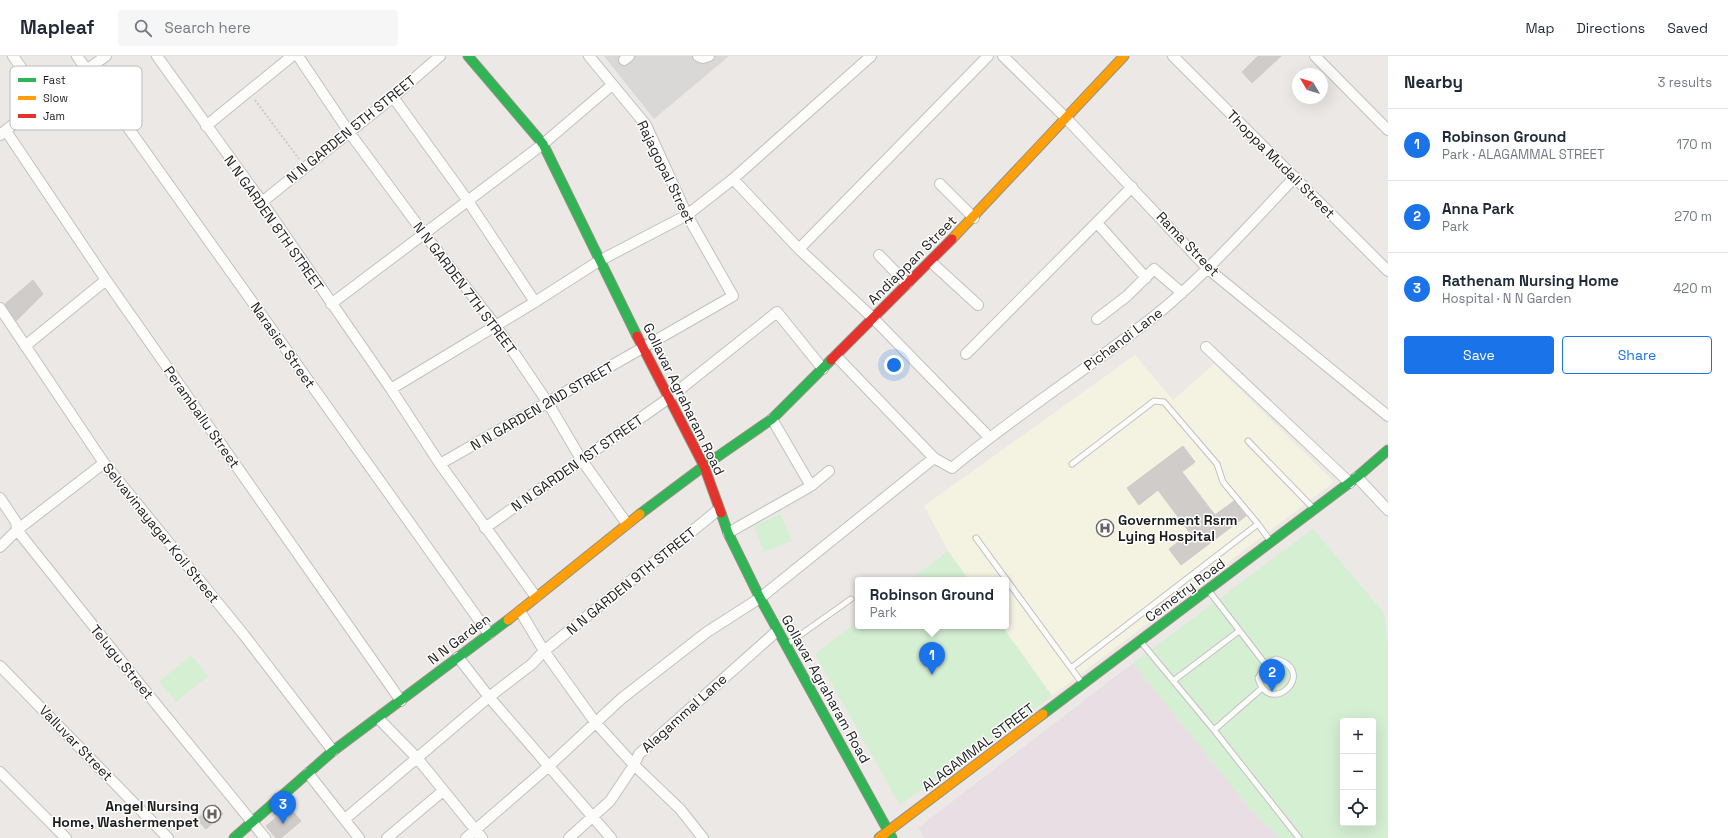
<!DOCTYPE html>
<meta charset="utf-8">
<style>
body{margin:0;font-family:"Space Grotesk",sans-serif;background:#f6f6f7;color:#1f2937}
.controls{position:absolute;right:12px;bottom:12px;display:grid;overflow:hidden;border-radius:4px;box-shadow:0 4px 16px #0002}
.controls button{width:36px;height:36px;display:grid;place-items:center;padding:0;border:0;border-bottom:1px solid #e0e1e3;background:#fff;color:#1f2937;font:20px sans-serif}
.compass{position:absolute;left:1292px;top:12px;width:36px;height:36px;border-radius:50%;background:#fff;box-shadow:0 4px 16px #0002;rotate:308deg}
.you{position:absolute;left:894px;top:309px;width:14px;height:14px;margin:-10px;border:3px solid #fff;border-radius:50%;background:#1a73e8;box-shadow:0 0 0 6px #1a73e833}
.badge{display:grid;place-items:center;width:26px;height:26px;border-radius:50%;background:#1a73e8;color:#fff;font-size:13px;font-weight:700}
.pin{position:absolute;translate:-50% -33px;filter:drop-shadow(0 1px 2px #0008)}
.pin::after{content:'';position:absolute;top:21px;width:14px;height:12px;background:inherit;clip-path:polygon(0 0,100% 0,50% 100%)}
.popup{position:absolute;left:855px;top:521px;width:154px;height:52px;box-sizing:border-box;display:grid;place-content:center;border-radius:4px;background:#fff;filter:drop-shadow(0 1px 3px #0005);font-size:13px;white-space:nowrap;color:#747a83}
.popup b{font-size:15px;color:#1f2937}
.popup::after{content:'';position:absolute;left:50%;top:100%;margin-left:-8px;border:8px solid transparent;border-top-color:#fff}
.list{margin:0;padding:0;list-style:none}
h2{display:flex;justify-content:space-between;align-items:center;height:52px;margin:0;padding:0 16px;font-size:17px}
h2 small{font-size:13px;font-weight:400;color:#747a83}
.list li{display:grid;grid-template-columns:26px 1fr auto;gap:12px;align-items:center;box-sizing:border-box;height:72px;padding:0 16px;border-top:1px solid #e0e1e3}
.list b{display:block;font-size:15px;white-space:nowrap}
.list p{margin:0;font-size:13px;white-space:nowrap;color:#747a83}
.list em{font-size:13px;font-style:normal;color:#747a83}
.actions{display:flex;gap:8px;padding:12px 16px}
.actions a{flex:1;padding:9px 0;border:1px solid #1a73e8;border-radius:4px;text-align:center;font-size:14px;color:#1a73e8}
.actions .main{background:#1a73e8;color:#fff}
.icon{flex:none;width:22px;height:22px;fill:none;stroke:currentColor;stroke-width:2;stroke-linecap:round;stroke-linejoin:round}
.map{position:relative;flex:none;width:1388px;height:782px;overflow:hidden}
header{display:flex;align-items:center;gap:24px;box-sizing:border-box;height:56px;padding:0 20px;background:#fff;border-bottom:1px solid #e0e1e3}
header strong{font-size:19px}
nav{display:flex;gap:22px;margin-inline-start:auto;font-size:14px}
.search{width:280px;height:36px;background:#f6f6f7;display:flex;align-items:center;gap:10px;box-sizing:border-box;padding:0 14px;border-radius:4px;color:#747a83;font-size:15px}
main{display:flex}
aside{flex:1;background:#fff}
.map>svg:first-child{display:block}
.residential{fill:#dad8d7}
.industrial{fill:#e8dee4}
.education{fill:#f4f2e1}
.park{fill:#d5efd3;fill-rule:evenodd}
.building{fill:#d0ccca;stroke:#cecac7}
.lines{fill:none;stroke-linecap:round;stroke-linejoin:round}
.lane-casing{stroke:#c2c1c0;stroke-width:7}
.street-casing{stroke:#c2c1c0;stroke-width:12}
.fast-casing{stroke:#92927f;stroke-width:11}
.slow-casing{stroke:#92927f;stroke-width:11}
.jam-casing{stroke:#92927f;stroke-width:11}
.path{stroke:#d4c7c6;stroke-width:2;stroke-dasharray:2 2;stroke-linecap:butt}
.lane{stroke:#fcfcfb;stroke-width:5}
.street{stroke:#fcfcfb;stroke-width:10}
.fast{stroke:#30b455;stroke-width:9}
.slow{stroke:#ff9f0a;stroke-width:9}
.jam{stroke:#e5322d;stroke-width:9}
.labels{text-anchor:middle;stroke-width:3;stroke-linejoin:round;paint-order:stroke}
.street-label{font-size:14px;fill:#1d1d1d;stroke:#fff}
.poi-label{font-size:14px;font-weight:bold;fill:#1d1d1d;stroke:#fff;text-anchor:start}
.key{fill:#fff;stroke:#bbb;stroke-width:1}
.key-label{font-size:11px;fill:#1d1d1d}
</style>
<header>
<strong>Mapleaf</strong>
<div class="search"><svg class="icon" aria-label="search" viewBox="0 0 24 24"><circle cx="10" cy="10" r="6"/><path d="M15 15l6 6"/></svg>Search here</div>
<nav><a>Map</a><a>Directions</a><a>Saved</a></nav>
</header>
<main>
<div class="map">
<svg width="1388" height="782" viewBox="0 0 1388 782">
<rect width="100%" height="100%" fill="#ebe8e5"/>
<path class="residential" d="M604 0H729L654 63Z"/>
<path class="industrial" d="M1133 607 1252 755 1280 782H925L918 772Z"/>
<path class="education" d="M1135 299 1173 344 1214 308 1334 426 1052 640 1002 570H1006V524H969L948 495 924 450Z"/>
<path class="park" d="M780 458 792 485 764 496 754 470Z
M1313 473 1384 557 1388 592V782H1280L1252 755 1133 607ZM1343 665H1373V767H1343Z
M948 495 969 524H910Z
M858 565V570H1002L1052 640 900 749 815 598Z
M191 599 208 620 176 646 159 626Z"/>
<path class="building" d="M1258 0H1281L1252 27 1242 16Z
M33 224 43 238 16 265 5 248Z
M1183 390 1195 406 1182 416 1215 459 1234 445 1246 460 1181 509 1169 493 1190 477 1158 434 1139 449 1127 432Z
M215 748 223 758 206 773 197 763Z
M289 751 301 765 281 782H276L266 770Z"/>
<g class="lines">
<defs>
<path id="lane" d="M1248 385 1314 453
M1072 408 1154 345 1164 346 1217 408 1223 426 1258 468
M976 482 1071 612 1258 468 1271 486
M1209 535 1266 609
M1141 586 1214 674 1299 782
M786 589 851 543
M1276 603C1319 615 1270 663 1258 622L1267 608Z
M1071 612 1082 627
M1173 625 1239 575
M1214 674 1261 633"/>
<path id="street" d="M13 0 44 44
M77 0 489 578
M157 0 262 146 391 333 440 408 536 541
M298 0 349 76 425 179 496 270 548 347 581 403 627 468
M698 0 703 2 709 0
M1003 0 1066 62 1207 212 1388 360
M1173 0 1388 215
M1315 0 1388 74
M624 4 629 0
M393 41 468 145 535 246
M206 70 292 0
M6 75 106 224 401 645
M0 79 44 44 106 0
M733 123 799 193 874 263 989 381
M940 128 974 162
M262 146 393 41 440 0
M1097 167 1146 222
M799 193 988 0
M879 199 907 228
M931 206 978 249
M331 248 543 88 612 29
M0 252 104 407 244 579 333 695
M1097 263 1127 240 1154 213 1182 237
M25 290 106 224
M1206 291 1350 427
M966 298 1132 131
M836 300 934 402 952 412C1019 356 1094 309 1162 254 1210 214 1252 166 1295 121
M391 333 535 246 599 205 687 159 733 123 871 0
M772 363 811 430
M440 408 733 240 687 159 646 69 589 0
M1357 421 1388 454
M0 442 16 466 17 474 134 621 265 782
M485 472 669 342 777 256 823 313
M728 477 811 430 829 415
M0 491 17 474 104 407
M520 555 544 595 595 666 634 709 680 753 703 782
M458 601 489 641 611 782
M0 610 168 782
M378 662 418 703 482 782
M0 716 66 782
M308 717 359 782
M345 763 489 641 532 608 544 595 718 454
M387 782 443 735
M466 782 549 710 621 643 707 576 760 542 934 402
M569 782 610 745 634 709 639 698 777 575"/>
<path id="fast" d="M468 0 543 88 637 280
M721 457 728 477 760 542 892 782
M640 458 704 410 772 363 831 304
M1043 658 1357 421 1388 394
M234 782 333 695 508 564"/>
<path id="slow" d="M952 183 1124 0
M508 564 640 458
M879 782 1043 658"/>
<path id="jam" d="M637 280 704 410 721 457
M831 304 952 183"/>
</defs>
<use href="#lane" class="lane-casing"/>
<use href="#street" class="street-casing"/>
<use href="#fast" class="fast-casing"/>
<use href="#slow" class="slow-casing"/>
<use href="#jam" class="jam-casing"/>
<path class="path" d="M255 44 299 103"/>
<use href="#lane" class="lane"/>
<use href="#street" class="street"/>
<use href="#fast" class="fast"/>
<use href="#slow" class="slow"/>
<use href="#jam" class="jam"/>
</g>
<defs>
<symbol id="hospital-ring" viewBox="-11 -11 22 22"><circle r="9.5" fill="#fff" stroke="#656463" stroke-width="1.5"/><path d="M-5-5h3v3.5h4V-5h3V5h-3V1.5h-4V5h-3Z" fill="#656463"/></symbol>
</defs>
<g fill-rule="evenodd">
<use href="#hospital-ring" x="1095" y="462" width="20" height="20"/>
<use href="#hospital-ring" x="202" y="748" width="20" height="20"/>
</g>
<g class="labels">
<g class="street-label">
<text transform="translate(351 73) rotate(-39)" y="5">N N GARDEN 5TH STREET</text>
<text transform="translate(1281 108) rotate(45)" y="5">Thoppa Mudali Street</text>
<text transform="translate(666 116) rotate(64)" y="5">Rajagopal Street</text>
<text transform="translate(274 167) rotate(55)" y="5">N N GARDEN 8TH STREET</text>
<text transform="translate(1188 188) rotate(46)" y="5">Rama Street</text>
<text transform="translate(912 204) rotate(-45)" y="5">Andiappan Street</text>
<text transform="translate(465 232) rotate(53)" y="5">N N GARDEN 7TH STREET</text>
<text transform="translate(1123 283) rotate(-37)" y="5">Pichandi Lane</text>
<text transform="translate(283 289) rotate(55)" y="5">Narasier Street</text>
<text transform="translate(684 343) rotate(64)" y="5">Gollavar Agraharam Road</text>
<text transform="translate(542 350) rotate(-30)" y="5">N N GARDEN 2ND STREET</text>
<text transform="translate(202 361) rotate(55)" y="5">Peramballu Street</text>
<text transform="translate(577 407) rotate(-35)" y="5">N N GARDEN 1ST STREET</text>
<text transform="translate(161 477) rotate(51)" y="5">Selvavinayagar Koil Street</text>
<text transform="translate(631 525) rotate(-39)" y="5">N N GARDEN 9TH STREET</text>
<text transform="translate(1185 534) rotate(-37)" y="5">Cemetry Road</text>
<text transform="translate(459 583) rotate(-37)" y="5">N N Garden</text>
<text transform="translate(122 606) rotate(51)" y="5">Telugu Street</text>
<text transform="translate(826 633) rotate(61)" y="5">Gollavar Agraharam Road</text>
<text transform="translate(684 657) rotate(-42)" y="5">Alagammal Lane</text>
<text transform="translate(76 687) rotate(46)" y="5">Valluvar Street</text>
<text transform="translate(978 691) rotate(-37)" y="5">ALAGAMMAL STREET</text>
</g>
<g class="poi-label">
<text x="1118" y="469">Government Rsrm<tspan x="1118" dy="16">Lying Hospital</tspan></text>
<text x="199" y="755" text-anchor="end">Angel Nursing<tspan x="199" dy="16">Home, Washermenpet</tspan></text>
</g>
</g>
<rect x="10" y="10" width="132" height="64" rx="6" class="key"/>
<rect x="18" y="22" width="18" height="4" fill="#30b455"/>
<rect x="18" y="40" width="18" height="4" fill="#ff9f0a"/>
<rect x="18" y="58" width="18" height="4" fill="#e5322d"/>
<g class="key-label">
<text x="43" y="28">Fast</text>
<text x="43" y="46">Slow</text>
<text x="43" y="64">Jam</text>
</g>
</svg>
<div class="controls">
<button>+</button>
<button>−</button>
<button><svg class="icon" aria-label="locate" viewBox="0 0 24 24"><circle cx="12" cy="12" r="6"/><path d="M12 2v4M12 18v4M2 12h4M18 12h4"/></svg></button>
</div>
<svg class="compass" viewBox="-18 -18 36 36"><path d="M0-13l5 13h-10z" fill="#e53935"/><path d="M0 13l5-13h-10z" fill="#747a83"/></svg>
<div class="you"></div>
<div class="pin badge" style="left:932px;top:619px">1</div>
<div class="popup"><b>Robinson Ground</b>Park</div>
<div class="pin badge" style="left:1272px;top:636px">2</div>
<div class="pin badge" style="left:283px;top:768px">3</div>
</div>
<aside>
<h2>Nearby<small>3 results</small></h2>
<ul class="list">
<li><span class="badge">1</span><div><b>Robinson Ground</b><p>Park · ALAGAMMAL STREET</p></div><em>170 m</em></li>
<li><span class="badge">2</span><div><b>Anna Park</b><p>Park</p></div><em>270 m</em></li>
<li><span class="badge">3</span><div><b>Rathenam Nursing Home</b><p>Hospital · N N Garden</p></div><em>420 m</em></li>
</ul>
<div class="actions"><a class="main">Save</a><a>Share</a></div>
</aside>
</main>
